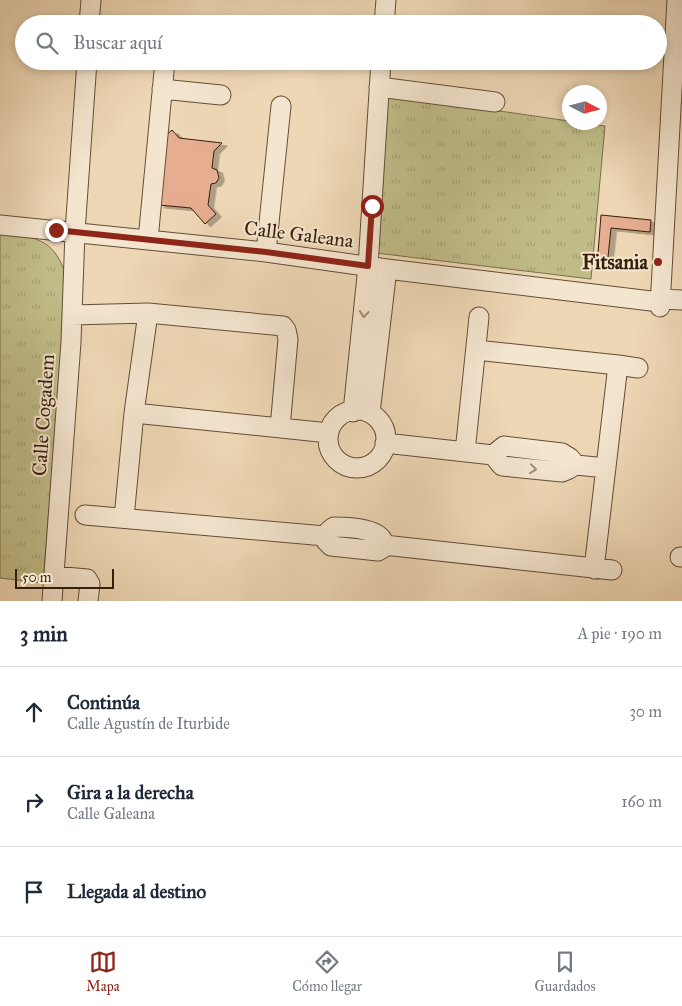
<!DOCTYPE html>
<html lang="es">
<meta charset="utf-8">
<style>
body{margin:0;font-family:"IM FELL Great Primer",serif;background:#f6f6f7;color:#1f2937}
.compass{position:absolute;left:562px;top:85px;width:45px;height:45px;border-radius:50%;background:#fff;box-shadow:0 2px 8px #0003;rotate:96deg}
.scale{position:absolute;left:15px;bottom:12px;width:99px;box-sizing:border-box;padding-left:5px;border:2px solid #361f0b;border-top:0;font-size:14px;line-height:18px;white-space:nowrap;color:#361f0b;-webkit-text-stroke:4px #f4e5cf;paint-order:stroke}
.stop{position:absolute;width:15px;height:15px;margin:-11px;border:4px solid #8f2418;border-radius:50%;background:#fff}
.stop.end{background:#8f2418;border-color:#fff;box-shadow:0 1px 5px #0008}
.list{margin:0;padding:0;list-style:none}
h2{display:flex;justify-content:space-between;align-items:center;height:65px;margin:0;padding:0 20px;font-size:21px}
h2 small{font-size:16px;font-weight:400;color:#747a83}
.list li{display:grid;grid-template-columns:32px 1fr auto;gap:15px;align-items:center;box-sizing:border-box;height:90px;padding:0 20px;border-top:1px solid #e0e1e3}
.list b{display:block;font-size:19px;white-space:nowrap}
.list p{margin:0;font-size:16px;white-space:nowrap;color:#747a83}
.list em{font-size:16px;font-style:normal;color:#747a83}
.icon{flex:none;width:28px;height:28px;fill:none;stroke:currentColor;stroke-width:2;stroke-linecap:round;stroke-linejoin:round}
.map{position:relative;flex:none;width:682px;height:601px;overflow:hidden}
.search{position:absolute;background:#fff;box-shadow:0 2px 8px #0003;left:15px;right:15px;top:15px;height:55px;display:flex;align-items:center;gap:12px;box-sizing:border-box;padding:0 18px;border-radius:28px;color:#747a83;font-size:19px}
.sheet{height:335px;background:#fff}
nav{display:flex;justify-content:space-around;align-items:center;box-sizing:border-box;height:70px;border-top:1px solid #e0e1e3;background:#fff;font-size:14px;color:#747a83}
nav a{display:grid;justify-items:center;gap:2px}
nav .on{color:#8f2418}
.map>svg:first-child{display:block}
.grass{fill:url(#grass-tufts);stroke:#7b6e4a}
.building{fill:#e6ad90;stroke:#361f0b;filter:url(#shadow)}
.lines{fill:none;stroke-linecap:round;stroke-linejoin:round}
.minor-casing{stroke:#644d36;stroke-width:21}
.minor{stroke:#f4e5cf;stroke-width:19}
.oneway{stroke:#9e8c77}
.route{stroke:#8f2418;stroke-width:6}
.poi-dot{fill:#8f2418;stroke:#f4e5cf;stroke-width:2}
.labels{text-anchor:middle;stroke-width:4;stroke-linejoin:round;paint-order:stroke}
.street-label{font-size:20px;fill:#361f0b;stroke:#f4e5cf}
.poi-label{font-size:20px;font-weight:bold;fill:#361f0b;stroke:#f4e5cf;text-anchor:end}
</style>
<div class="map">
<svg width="682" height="601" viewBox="0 0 682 601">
<defs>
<pattern id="grass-tufts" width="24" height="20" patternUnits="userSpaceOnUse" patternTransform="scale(1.25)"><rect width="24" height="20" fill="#c0bc88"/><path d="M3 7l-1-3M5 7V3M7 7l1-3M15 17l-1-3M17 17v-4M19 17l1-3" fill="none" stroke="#a6a174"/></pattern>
<filter id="shadow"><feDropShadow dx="5.5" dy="3" stdDeviation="0" flood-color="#0004"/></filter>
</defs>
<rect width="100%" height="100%" fill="#eed7b5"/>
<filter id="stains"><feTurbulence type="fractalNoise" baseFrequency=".004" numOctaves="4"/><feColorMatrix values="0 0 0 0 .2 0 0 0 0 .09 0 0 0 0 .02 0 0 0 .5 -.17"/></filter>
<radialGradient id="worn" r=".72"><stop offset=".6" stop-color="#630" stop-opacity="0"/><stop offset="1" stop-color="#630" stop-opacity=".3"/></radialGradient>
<path class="grass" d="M388 95 569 121 570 122 583 123 605 126 591 279 376 253Z
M0 233C40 237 56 240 68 282L43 583 0 578Z"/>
<path class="building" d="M172 130 179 138 222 143 214 151 212 168 217 170 219 178 216 183 211 184 208 205 216 214 205 224 191 208 159 205V141Z
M601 215 651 220 650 232 611 228 607 267 597 266Z"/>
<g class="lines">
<defs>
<path id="minor" d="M89 24 91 0
M384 24 386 0
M379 87 495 102
M162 89 221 95
M0 225 266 252 387 269 651 301 660 299 682 300
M148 240 165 61
M266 252 281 106
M660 307 677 0
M72 315 148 313
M476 350 618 365 638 368
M328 439a29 29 0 1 1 58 0a29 29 0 1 1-58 0Z
M353 412 368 266 381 61
M134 413 329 433
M370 413 387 269
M385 443 493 455 504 446 562 453 570 458 576 465 606 468
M465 452 479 317
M493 455 502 466 562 472 569 469 576 465
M85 515 325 536
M124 518 134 413 148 313 283 326 286 330 288 339 280 428
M334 527C347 527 388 528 383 548L378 551 331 546 326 541C325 534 328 531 334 527Z
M384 545 612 570
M680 557H682
M594 569 618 365
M54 576 87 579 90 584 88 601
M52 601 71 342 75 232 87 61"/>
</defs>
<use href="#minor" class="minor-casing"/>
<use href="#minor" class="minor"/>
</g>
<defs><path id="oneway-chevron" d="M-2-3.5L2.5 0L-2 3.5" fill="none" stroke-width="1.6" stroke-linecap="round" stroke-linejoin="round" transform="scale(1.25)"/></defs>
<g class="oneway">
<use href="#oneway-chevron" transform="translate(364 314) rotate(96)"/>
<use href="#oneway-chevron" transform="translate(533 469) rotate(6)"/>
</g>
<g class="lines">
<path class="route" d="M56 230 266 252 368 266 372 206"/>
</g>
<circle class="poi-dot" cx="658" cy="262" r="5"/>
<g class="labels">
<g class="street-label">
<text transform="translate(299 234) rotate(7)" y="7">Calle Galeana</text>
<text transform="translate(43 415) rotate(-86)" y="7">Calle Cogadem</text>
</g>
<g class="poi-label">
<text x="648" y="269">Fitsania</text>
</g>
</g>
<rect width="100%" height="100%" filter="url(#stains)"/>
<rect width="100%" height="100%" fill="url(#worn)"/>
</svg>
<svg class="compass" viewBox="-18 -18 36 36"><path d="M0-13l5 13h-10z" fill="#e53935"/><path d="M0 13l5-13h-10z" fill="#747a83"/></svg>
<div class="scale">50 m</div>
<div class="stop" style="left:372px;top:206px"></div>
<div class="stop end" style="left:56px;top:230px"></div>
<div class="search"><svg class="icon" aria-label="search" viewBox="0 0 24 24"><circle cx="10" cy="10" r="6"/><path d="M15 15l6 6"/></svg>Buscar aquí</div>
</div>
<section class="sheet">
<h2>3 min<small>A pie · 190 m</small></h2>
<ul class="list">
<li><svg class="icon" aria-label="ahead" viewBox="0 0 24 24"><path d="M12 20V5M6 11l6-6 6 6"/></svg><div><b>Continúa</b><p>Calle Agustín de Iturbide</p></div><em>30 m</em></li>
<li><svg class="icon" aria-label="right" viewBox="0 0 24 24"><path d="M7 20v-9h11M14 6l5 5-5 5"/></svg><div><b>Gira a la derecha</b><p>Calle Galeana</p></div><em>160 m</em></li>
<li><svg class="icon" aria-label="arrive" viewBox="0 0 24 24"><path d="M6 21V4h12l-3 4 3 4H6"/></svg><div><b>Llegada al destino</b></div></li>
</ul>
</section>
<nav>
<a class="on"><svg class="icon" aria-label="map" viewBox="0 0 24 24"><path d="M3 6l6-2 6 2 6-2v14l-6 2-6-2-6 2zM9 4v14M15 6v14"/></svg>Mapa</a>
<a><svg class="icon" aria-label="directions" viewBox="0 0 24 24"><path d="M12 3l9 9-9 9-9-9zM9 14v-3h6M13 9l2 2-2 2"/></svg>Cómo llegar</a>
<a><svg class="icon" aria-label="saved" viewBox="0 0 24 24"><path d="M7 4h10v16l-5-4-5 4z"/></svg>Guardados</a>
</nav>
